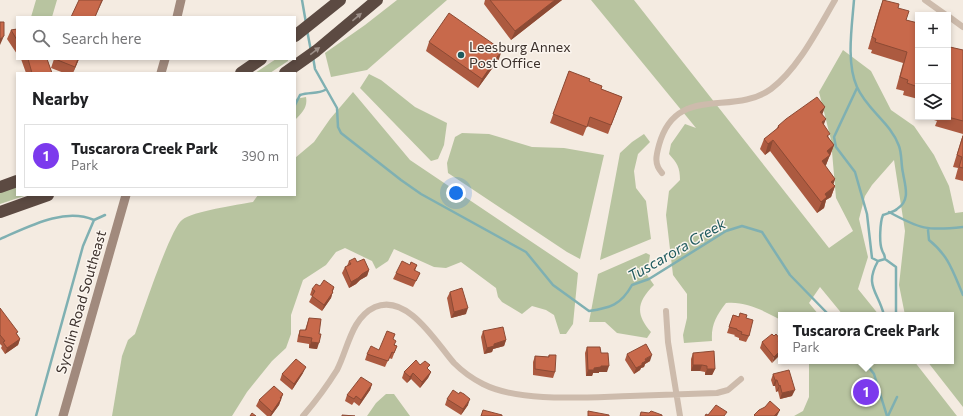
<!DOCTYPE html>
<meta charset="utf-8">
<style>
body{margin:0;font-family:Commissioner,sans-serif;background:#f6f6f6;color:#202124}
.controls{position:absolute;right:12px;top:12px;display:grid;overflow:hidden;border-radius:0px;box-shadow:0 2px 6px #0003}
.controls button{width:36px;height:36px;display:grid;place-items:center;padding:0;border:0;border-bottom:1px solid #e0e0e0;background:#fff;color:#202124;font:20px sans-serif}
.you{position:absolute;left:456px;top:193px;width:14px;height:14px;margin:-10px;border:3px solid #fff;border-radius:50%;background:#1a73e8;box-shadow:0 0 0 6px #1a73e833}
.badge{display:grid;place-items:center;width:26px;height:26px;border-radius:50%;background:#7c3aed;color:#fff;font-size:13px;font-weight:700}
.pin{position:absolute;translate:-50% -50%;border:2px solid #fff;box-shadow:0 1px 4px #0006}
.popup{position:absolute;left:778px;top:312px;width:176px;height:52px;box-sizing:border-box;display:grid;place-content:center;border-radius:0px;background:#fff;filter:drop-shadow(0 1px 3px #0005);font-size:13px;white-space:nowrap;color:#757577}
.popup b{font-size:15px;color:#202124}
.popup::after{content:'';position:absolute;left:50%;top:100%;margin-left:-8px;border:8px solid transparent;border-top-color:#fff}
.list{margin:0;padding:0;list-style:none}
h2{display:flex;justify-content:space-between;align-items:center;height:52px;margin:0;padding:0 16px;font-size:17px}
h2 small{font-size:13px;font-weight:400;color:#757577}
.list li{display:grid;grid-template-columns:26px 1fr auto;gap:12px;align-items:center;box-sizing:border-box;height:64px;margin:0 8px 8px;padding:0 8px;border:1px solid #e0e0e0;border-radius:0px}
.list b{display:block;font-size:15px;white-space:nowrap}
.list p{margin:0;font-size:13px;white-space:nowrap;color:#757577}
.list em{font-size:13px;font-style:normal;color:#757577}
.icon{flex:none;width:22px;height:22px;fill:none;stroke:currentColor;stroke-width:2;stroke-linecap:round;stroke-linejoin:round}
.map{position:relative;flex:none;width:963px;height:416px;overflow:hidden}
.search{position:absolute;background:#fff;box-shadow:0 2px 6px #0003;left:16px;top:16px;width:280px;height:44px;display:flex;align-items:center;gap:10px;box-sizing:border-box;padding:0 14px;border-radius:0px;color:#757577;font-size:15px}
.panel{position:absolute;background:#fff;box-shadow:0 2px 6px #0003;left:16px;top:72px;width:280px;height:124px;border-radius:0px}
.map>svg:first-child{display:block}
.green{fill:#b8c4a0}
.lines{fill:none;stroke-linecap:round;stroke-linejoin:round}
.stream{stroke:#7fb0b2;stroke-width:2.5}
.street{stroke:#cdbbac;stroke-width:6}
.secondary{stroke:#a18a7d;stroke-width:9}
.highway{stroke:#5c4a42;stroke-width:12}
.wall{fill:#ac5a40}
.shaded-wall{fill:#8c4a34}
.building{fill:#c8694b;stroke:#8c4a34}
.oneway{fill:#9c8e87}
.poi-dot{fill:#1f5a5e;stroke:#fbf5ee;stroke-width:1.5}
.labels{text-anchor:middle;stroke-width:3;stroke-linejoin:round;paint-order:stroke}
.poi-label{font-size:14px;fill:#3b302b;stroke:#fbf5ee;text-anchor:start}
.street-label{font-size:14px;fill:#3b302b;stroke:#fbf5ee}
.water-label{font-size:15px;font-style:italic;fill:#1f5a5e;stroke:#fbf5ee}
</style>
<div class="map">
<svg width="963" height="416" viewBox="0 0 963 416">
<rect width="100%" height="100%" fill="#f4ebe1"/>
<path class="green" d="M36 0H57L52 17H31Z
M397 0H447L367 70 331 77 325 53 365 25Z
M591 0H634L829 248 853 231 836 198 831 140 819 92 843 50 871 71 891 110 914 126 934 155 949 186 955 213 963 212V407L927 361H951V315H905L899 285 905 231 894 160 872 185 865 196 859 219 868 257 858 289 879 315H843L820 287 809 303 819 315H781V320C764 311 746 301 726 303 716 316 711 325 712 341L684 343 683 335 687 318V294L673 275 666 215 669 191 680 180C680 167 677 163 669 154L671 144 685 124 696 128Z
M276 59H288V61L270 73H255Z
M369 74 381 80 415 107 447 123 444 145 438 159 431 161 360 88Z
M353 92 410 160 578 273 573 324 566 334H560L554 315 546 310 532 306 522 314 502 302 498 297 496 288 461 262 446 268 434 267 394 249 388 261 376 269 372 261 345 248 336 252 326 265 303 280 291 315V334L286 348 272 361 247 392 232 416H112L122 356 128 340 135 334C142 315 170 229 182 220 193 211 237 205 253 202L258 195H295V158L314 142 330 119Z
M306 97C308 107 302 113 295 120V99Z
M462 133 489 134 532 147 564 148 604 155 580 259 567 252 448 173 447 163 455 137Z
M644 134 650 142 638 154 634 171 636 188 646 201 651 239 600 260 620 153 632 142Z
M17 185V195H27L0 204V191Z
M646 253 650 255 647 275 654 285C637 302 635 314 651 332L647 338 617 333 605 322H589L598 274Z
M809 361H914L957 416H794L803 411 809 397Z
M386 394H394L410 416H367L376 403Z"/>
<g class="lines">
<path class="stream" d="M302 0 306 23
M854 0C852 26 846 63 857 87 867 110 891 123 899 146 902 154 901 165 903 173 905 186 911 200 897 209 894 212 888 213 883 215 880 222 879 243 882 250 883 254 885 254 885 259L896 267V315
M307 30 311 51
M313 57 315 69 337 108 338 127 341 133 401 180 421 194 526 252 553 285 589 311C610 308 621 305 632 285L649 279 726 231 742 226 762 232 790 275 829 315
M857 88 834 137 836 147 855 172 867 214 872 258 878 261 885 259
M295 105 300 95C309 92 318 94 325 90
M889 212C920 229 927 231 963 227
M928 230 929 240C949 256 953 272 963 295
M0 239C28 227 64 207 94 220L105 215
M878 261C864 286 878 291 884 315
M864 361 874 374 887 416
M36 416 83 246 94 220
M888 416 897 397"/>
<path class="street" d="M925 0 946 15
M948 16 963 27
M662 173C654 164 656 156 659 145 676 83 732 117 771 89 798 69 818 29 835 0
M666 311 668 342 680 416
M303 416C316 401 327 386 337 370 348 349 351 318 375 307 408 293 437 344 454 363 462 371 473 379 483 384 520 403 588 397 630 396 659 395 688 394 717 393L728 390 741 379"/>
<path class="secondary" d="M177 17 181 0
M161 73 165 59
M63 416 126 195"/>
<path class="highway" d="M295 36 340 0
M241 73 261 59
M285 73 316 51 377 0
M0 187 17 181
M0 212 48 195"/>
</g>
<path class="wall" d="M485 0H562L511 40 484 4Z
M883 0 898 8 906 20 918 23V99L903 95 904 91 896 89 903 63 871 53 872 50 868 49 879 11Z
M17 29V54L7 39 11 30Z
M429 42 499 59 478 88 426 51Z
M950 47 963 50V181L955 179 958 168 953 167 963 134 935 126 937 121 928 118 929 117H948V54Z
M21 59H47L52 73H26Z
M54 59H79L73 73H64L51 68Z
M569 71 589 81 601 89 622 97 608 134 587 126 583 136 550 123Z
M822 114 824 125 829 138 834 145 830 156 829 157 826 165 825 166 835 179 833 184 835 186 831 197 826 200 824 208 817 213 770 151 765 155 760 149 764 139 776 130 778 126Z
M349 261 357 262 369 270 367 276 360 280 356 284 349 288 342 273 345 267 347 266Z
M410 265H417L415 271 420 273 413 287 393 279 396 273Z
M320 286 334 287 331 298 322 311 309 302 312 296 310 295 312 289Z
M450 292 466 314 451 318 447 298Z
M0 308 20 339 18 345 5 354 1 348 2 346 0 344Z
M733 315 746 318 749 336 746 342 739 340V338L734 336 735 335 727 333Z
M309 318 319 334 317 349 309 348V344L297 342 298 336 300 330H305Z
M483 331 506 340 504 346 493 349 492 352 484 354 481 337Z
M774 336 780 339 772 363 760 348 762 342Z
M393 339 395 345 397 346 392 359 389 358 385 367 365 360 367 354 379 350Z
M587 347 601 353 607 372H599V373H593L592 376H586L585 353Z
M693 353 715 369 712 375H705V372L700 371H691V359Z
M627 354 650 361 645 364 644 367 641 368 640 370 634 374 625 360Z
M549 355 555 372 553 378 533 375V362L535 356 548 357Z
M420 365 428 370 431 372 428 378 420 388 411 379 407 383 402 378 404 372Z
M303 373 292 390 280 380 282 374Z
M773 374 792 396 780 399 778 391 776 392 775 386H773L771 380Z
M372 384 370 390 359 406 354 402 352 405 345 401 347 395Z
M283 394 279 405 271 416H267L256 406 259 400Z
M447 399 468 405 461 415 445 405Z"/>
<path class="shaded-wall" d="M102 0H103L95 17Z
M555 0H562L511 40 515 31Z
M4 36 0 45V39Z
M502 50 499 59 478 88 482 79Z
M78 59H79L73 73 75 67Z
M825 107 821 118 820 112Z
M826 119 822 129V122Z
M773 140 770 151 765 155 768 144Z
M834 145 826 165 818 172 822 161 827 151Z
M835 179 832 189 835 186 831 197 826 200 824 208 817 213 825 194 831 182Z
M369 270 367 276 360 280 356 284 349 288 351 282 362 274Z
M334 287 331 298 322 311 324 305 332 291Z
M468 308 466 314 451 318 454 312Z
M20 339 18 345 5 354 7 348Z
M506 340 504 346 493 349 492 352 484 354 487 348 494 344Z
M311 342 319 343 317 349 309 348Z
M781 350V354L772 363 774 357Z
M652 355 650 361 645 364 644 367 641 368 640 370 634 374 636 368 645 359Z
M693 365H702L700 371H691Z
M601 366H609L607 372H599V373H593L592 376H586L588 370 594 368Z
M306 367 303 373 292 390 294 384Z
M707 369H715L712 375H705Z
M431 372 428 378 420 388 422 382Z
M413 373 411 379 407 383 410 377Z
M775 380H777L775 386H773Z
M372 384 370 390 359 406 361 400Z
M780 385 778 391 776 392 779 386Z
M795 390 792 396 780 399 782 393Z
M283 394 279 405 271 416H270L272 412 280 398Z
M470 399 468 405 461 415 463 409Z
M780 410 777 416H774Z"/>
<path class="building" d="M79 0H102L95 17H71Z
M490 0H555L515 31Z
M883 0 899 4 898 8 909 11 906 20 918 23V87L907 83 908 80 900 77 907 52 875 42 876 39 872 37Z
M449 13 502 50 482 79 429 42Z
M0 22H4V36L0 39Z
M17 29V40L11 30Z
M950 47 963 50V121L948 117V55Z
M28 59H47L52 73H32Z
M55 59H78L75 67Z
M569 71 590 79 589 81 602 86 601 89 622 97 611 125 590 117 587 127 553 114Z
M817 97 825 107 820 112 826 119 822 122 830 134 827 136 834 145 827 151 830 155 822 161 835 179 831 182 835 186 825 194 827 197 821 202 773 140 768 144 764 139 779 127 778 126 786 119Z
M963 136V168L959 167 962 157 957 155Z
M355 258 357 262 364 259 369 270 362 274 358 278 351 282 345 267 351 264 349 261Z
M402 261 410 265 411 262 417 265 414 270 420 273 416 281 396 273Z
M324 280 334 287 332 291 333 292 324 305 312 296 315 291 312 289 316 284 320 286Z
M462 288 468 308 454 312 450 292Z
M0 308 18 332 16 333 20 339 7 348 3 342 5 341 0 335Z
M740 313 747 315 746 318 753 320 749 336 741 334 742 332 737 330V329L729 327 733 315 739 317Z
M309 318 321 319 319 334H321L319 343 311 342 312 338 299 336 300 330H306Z
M503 327 506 340 494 344V346L487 348 483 331Z
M387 331 395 334 393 339 396 341 394 345 397 346 394 353 392 352 388 361 367 354 371 346 379 350Z
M772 334 774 336 776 334 780 339 778 341 781 345V350L774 357 762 342Z
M646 344 652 355 645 359 646 361 642 363V365L636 368 627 354Z
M587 347H600L601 353H608L609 366H601V367L594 368V370H588Z
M714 351 715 369H707V366L702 365H693V353Z
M549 355H556L555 372 535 369V356L549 357Z
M296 359 306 367 294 384 282 374Z
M416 360 420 365 425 361 430 365 427 368 431 372 422 382 413 373 410 377 404 372Z
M789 370 795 390 782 393 780 385 779 386 777 380H775L773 374Z
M361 377 372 384 361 400 356 396 354 399 347 395Z
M274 386 283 394 280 398 281 399 272 412 259 400Z
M453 390 459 394 460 392 464 394 470 399 463 409 447 399Z
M770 401 780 410 774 416H755L754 415 759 410 765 407Z
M716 405 727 412 724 416H705L706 414 708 415Z
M483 410 502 415V416H481Z
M588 411 609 415V416H588Z
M651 411 662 415V416H640L641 412 649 413Z
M252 413 256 416H250Z
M342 415 355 416H342Z"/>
<defs><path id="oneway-solid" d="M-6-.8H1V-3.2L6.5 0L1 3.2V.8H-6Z"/></defs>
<g class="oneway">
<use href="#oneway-solid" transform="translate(357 17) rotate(-40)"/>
<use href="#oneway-solid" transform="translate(315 51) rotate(-37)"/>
</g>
<circle class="poi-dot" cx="461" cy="55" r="4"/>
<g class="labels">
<g class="poi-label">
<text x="469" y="52">Leesburg Annex<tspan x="469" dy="16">Post Office</tspan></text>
</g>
<g class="street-label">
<text transform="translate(81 302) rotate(-74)" y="5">Sycolin Road Southeast</text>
</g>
<g class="water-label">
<text transform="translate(677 250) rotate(-30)" y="5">Tuscarora Creek</text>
</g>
</g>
</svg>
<div class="controls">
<button>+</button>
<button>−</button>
<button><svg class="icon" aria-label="layers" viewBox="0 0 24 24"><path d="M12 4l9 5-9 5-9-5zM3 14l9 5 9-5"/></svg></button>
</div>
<div class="you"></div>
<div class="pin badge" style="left:866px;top:392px">1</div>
<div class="popup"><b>Tuscarora Creek Park</b>Park</div>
<div class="search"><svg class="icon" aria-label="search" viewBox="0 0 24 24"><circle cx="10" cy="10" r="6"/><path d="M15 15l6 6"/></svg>Search here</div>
<section class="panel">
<h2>Nearby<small></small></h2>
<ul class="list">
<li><span class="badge">1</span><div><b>Tuscarora Creek Park</b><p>Park</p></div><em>390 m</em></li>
</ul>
</section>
</div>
